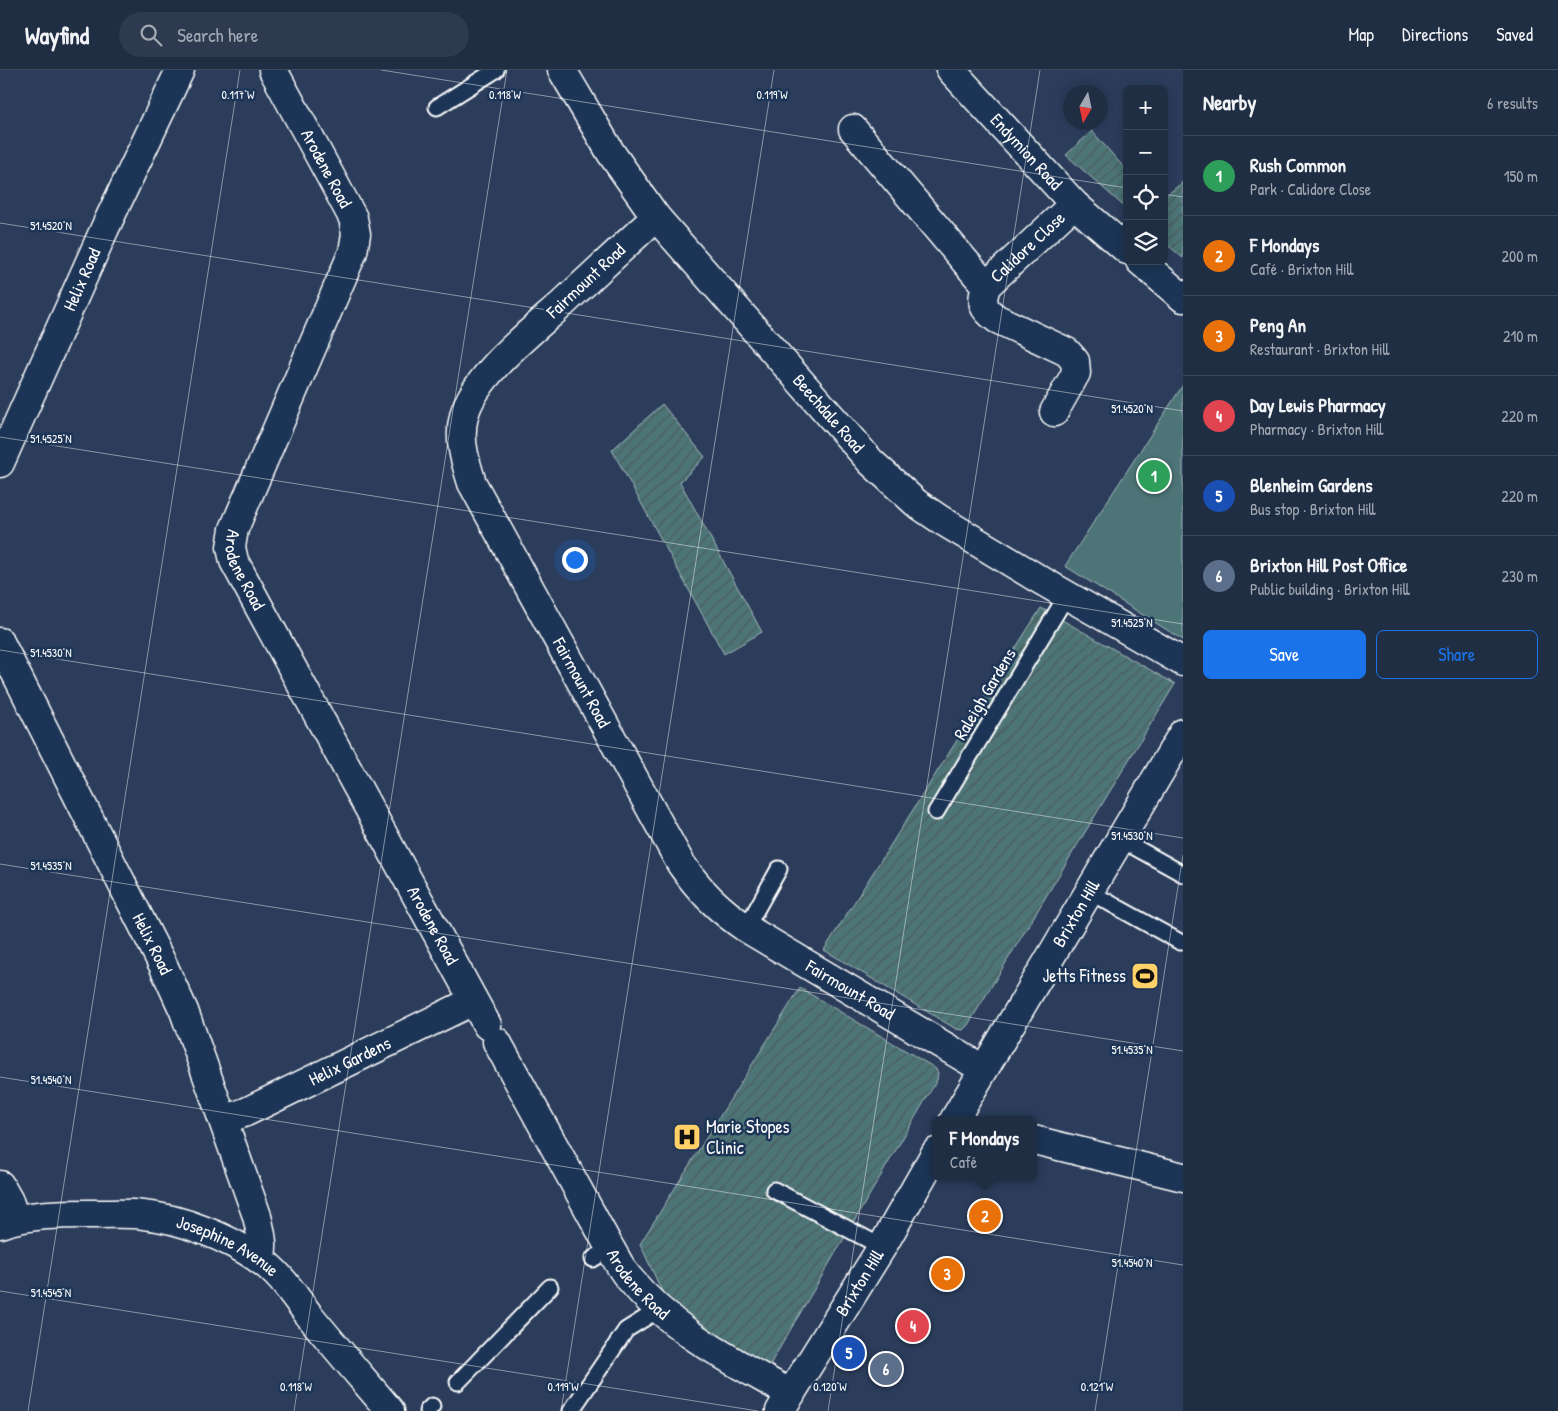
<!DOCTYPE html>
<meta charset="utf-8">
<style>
body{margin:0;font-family:"Patrick Hand",sans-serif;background:#2d3a4f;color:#f1f3f6}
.controls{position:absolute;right:15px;top:15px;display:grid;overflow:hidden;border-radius:8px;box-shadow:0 2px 12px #0003}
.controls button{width:45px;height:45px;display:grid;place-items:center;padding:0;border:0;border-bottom:1px solid #3d4a5d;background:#202e44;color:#f1f3f6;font:25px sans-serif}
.compass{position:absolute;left:1063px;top:15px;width:45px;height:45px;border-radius:50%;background:#202e44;box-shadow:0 2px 12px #0003;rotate:189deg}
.you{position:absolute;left:574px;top:489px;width:18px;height:18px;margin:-12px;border:4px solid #fff;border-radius:50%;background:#1a73e8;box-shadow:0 0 0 8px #1a73e833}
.badge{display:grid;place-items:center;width:32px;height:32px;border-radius:50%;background:#1a73e8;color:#fff;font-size:16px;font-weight:700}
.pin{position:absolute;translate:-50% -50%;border:2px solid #fff;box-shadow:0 1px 5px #0006}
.popup{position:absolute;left:932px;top:1046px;width:105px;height:65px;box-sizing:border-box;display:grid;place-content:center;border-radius:8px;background:#202e44;filter:drop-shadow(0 1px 4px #0005);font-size:16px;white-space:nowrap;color:#a2a8b2}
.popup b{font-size:19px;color:#f1f3f6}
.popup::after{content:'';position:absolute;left:50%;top:100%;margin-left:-10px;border:10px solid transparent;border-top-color:#202e44}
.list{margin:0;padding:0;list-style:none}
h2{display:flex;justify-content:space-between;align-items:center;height:65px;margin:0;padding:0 20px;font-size:21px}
h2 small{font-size:16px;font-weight:400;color:#a2a8b2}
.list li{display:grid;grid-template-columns:32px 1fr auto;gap:15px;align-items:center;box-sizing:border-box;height:80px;padding:0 20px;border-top:1px solid #3d4a5d}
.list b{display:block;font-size:19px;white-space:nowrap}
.list p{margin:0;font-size:16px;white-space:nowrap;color:#a2a8b2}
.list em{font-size:16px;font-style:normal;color:#a2a8b2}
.actions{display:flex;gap:10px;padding:15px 20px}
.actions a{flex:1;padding:11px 0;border:1px solid #1a73e8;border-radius:8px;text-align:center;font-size:18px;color:#1a73e8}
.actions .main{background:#1a73e8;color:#fff}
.icon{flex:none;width:28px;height:28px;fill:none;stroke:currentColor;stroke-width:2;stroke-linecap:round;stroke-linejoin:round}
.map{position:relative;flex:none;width:1183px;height:1341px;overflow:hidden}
header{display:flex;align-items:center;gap:30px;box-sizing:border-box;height:70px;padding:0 25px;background:#202e44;border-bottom:1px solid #3d4a5d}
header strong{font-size:24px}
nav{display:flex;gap:28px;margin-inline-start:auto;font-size:18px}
.search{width:350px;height:45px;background:#2d3a4f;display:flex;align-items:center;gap:12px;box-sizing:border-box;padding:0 18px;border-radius:28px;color:#a2a8b2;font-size:19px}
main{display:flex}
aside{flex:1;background:#202e44}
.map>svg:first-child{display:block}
.green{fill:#4d7477;stroke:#a6babb}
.garden{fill:url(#garden-furrows);stroke:#a6babb}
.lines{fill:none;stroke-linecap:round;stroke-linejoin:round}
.lane-casing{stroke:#fff;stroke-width:19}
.street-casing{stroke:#fff;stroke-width:31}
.highway-casing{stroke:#fff;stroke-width:31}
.lane{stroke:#1d3557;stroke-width:15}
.street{stroke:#1d3557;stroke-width:28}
.highway{stroke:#1d3557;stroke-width:28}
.ticks{fill:none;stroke:#fff;stroke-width:1;stroke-opacity:0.45}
.labels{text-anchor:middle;stroke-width:5;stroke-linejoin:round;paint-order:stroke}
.street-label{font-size:18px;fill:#fff;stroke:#1d3557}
.poi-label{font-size:18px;fill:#fff;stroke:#1d3557;text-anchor:end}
.ticks-label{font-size:12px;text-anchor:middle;fill:#fff;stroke:#1d3557;stroke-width:5;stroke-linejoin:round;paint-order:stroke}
</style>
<header>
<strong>Wayfind</strong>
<div class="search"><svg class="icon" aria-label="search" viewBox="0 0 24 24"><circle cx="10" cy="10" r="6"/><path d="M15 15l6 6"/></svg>Search here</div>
<nav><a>Map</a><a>Directions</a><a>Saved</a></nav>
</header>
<main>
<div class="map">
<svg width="1183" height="1341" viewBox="0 0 1183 1341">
<defs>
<pattern id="garden-furrows" width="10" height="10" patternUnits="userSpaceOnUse" patternTransform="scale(1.25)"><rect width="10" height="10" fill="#4d7477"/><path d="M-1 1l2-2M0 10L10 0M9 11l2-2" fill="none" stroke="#4c5c5d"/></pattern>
</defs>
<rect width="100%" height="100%" fill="#2b3d5b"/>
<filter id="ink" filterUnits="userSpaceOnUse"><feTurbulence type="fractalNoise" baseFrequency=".02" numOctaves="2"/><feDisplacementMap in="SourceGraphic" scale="10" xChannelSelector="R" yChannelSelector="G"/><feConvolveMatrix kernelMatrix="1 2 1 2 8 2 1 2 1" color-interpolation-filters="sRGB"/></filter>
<g filter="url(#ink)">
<path class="green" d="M1183 315V570L1065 496Z"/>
<path class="garden" d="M1092 61 1127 101V139L1066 85Z
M1183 112V188L1164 172V127Z
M662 334 705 387 680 412 762 562 724 584 612 380Z
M1041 538 1175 614 968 955 963 960 956 959 824 880Z
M800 918 935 998 938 1003 937 1010 765 1303 666 1230 640 1174Z"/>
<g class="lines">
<defs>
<path id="lane" d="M437 37 496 0
M936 742 1067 525
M1120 769 1183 804
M1088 821 1180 872
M746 858 779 799
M774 1120 882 1177
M593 1189 610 1178
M458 1312 550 1217
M427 1341 432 1336
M571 1341 626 1260 658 1240"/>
<g id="street">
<path id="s1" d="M273 0 353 148 356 164 353 182 234 459 231 477 234 491 487 955"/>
<path id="s2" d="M562 0 611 83 656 147 871 392 916 433 941 450 1037 508 1183 592"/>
<path id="s3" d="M951 0 1074 134 1127 180"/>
<path d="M853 59 986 216"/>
<path id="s4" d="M656 147C624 176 592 206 561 235 531 262 473 307 464 346 458 369 465 391 472 413L681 794C700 821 719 840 746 858L983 999"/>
<path d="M1140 191 1183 228"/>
<path id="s5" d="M1054 342 1076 303 1075 291 1067 282 997 249C982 238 981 234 986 216L1074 134"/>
<path id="s6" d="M0 393 105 158 180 0"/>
<path id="s7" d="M0 572 163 895 184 941 257 1146C260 1161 265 1175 260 1190"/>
<path id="s8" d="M497 972 610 1178C616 1188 621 1199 628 1207 674 1263 730 1289 791 1324"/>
<path id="s9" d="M224 1050 246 1042 473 931"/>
<path d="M1034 1070 1183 1107"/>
<path d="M0 1115 9 1131 15 1149"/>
<path id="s10" d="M0 1154C32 1143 67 1144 101 1144 115 1144 129 1143 143 1145 180 1148 229 1168 259 1189 280 1203 294 1226 309 1245 336 1278 363 1309 390 1341"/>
</g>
<g id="highway">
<path id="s11" d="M954 1050 1183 663"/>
<path id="s12" d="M780 1341 882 1177 936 1082"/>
</g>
</defs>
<use href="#lane" class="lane-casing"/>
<use href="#street" class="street-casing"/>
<use href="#highway" class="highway-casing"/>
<use href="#lane" class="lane"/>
<use href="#street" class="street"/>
<use href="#highway" class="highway"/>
</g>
</g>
<path class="ticks" d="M381 0 1127 118M1164 124 1183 127M0 153 1183 341M0 367 1183 554M0 580 1183 768M0 794 1183 981M0 1007 1183 1195M0 1221 758 1341M28 1341 240 0M294 1341 507 0M561 1341 774 0M828 1341 1040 0M1095 1341 1183 785"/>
<defs>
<symbol id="stadium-square" viewBox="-11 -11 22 22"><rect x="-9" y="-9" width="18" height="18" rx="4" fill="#ffd166" stroke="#1d3557"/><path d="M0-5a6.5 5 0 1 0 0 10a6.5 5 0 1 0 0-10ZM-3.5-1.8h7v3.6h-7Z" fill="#111"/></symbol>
<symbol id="hospital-square" viewBox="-11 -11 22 22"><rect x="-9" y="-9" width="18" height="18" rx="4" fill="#ffd166" stroke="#1d3557"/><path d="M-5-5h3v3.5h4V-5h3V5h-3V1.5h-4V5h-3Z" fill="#111"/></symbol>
</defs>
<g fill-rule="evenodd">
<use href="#stadium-square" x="1129" y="890" width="32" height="32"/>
<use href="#hospital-square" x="671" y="1051" width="32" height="32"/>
</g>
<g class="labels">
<g class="street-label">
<text dy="6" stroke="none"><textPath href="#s3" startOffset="111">Endymion Road</textPath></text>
<text dy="6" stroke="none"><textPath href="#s1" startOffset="112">Arodene Road</textPath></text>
<text dy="6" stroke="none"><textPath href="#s5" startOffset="242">Calidore Close</textPath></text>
<text dy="6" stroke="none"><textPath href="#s6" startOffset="201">Helix Road</textPath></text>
<text transform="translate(586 211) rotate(-43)" y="6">Fairmount Road</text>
<text dy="6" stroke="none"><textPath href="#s2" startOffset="436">Beechdale Road</textPath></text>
<text dy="6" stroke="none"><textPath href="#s1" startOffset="548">Arodene Road</textPath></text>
<text dy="6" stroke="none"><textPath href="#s4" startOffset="575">Fairmount Road</textPath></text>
<text transform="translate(985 624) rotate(-59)" y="6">Raleigh Gardens</text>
<text dy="6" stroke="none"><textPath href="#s11" startOffset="240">Brixton Hill</textPath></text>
<text dy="6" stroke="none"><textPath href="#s1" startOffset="952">Arodene Road</textPath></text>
<text dy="6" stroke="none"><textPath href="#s7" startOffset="338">Helix Road</textPath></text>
<text dy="6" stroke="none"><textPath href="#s4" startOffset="995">Fairmount Road</textPath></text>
<text dy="6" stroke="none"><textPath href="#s9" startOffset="139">Helix Gardens</textPath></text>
<text dy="6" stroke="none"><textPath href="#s10" startOffset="235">Josephine Avenue</textPath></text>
<text dy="6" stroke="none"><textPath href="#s12" startOffset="151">Brixton Hill</textPath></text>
<text dy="6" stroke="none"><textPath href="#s8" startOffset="281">Arodene Road</textPath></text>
</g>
<g class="poi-label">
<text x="1126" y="912">Jetts Fitness</text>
<text x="706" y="1063" text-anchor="start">Marie Stopes<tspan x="706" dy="21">Clinic</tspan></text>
</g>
</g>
<g class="ticks-label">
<text x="238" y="29">0.117°W</text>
<text x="505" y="29">0.118°W</text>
<text x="772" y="29">0.119°W</text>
<text x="51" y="160">51.4520°N</text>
<text x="1132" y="343">51.4520°N</text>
<text x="51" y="373">51.4525°N</text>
<text x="1132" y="557">51.4525°N</text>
<text x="51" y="587">51.4530°N</text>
<text x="1132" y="770">51.4530°N</text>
<text x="51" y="800">51.4535°N</text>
<text x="1132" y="984">51.4535°N</text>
<text x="51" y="1014">51.4540°N</text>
<text x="1132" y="1197">51.4540°N</text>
<text x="51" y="1227">51.4545°N</text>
<text x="296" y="1321">0.118°W</text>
<text x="563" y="1321">0.119°W</text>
<text x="830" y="1321">0.120°W</text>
<text x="1097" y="1321">0.121°W</text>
</g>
</svg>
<div class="controls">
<button>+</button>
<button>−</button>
<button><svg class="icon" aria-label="locate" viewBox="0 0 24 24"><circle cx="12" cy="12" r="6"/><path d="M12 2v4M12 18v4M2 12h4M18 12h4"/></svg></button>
<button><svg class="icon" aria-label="layers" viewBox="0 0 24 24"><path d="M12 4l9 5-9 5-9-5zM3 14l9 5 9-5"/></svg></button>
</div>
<svg class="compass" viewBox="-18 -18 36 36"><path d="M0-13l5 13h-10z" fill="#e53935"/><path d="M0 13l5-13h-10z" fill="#a2a8b2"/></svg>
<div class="you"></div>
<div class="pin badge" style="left:1154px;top:406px;background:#2e9e5b">1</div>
<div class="pin badge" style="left:985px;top:1146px;background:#e8710a">2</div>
<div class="popup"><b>F Mondays</b>Café</div>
<div class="pin badge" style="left:947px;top:1204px;background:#e8710a">3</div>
<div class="pin badge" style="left:913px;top:1256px;background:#e0444e">4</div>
<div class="pin badge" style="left:849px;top:1283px;background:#1a4fb4">5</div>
<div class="pin badge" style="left:886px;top:1299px;background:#5c6f8a">6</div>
</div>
<aside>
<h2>Nearby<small>6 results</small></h2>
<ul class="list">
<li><span class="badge" style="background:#2e9e5b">1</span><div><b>Rush Common</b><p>Park · Calidore Close</p></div><em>150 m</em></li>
<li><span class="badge" style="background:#e8710a">2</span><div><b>F Mondays</b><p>Café · Brixton Hill</p></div><em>200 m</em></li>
<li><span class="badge" style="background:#e8710a">3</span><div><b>Peng An</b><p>Restaurant · Brixton Hill</p></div><em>210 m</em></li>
<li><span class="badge" style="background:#e0444e">4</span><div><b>Day Lewis Pharmacy</b><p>Pharmacy · Brixton Hill</p></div><em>220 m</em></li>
<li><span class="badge" style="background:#1a4fb4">5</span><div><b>Blenheim Gardens</b><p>Bus stop · Brixton Hill</p></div><em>220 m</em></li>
<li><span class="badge" style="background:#5c6f8a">6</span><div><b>Brixton Hill Post Office</b><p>Public building · Brixton Hill</p></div><em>230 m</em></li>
</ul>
<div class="actions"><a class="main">Save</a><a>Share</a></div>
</aside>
</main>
